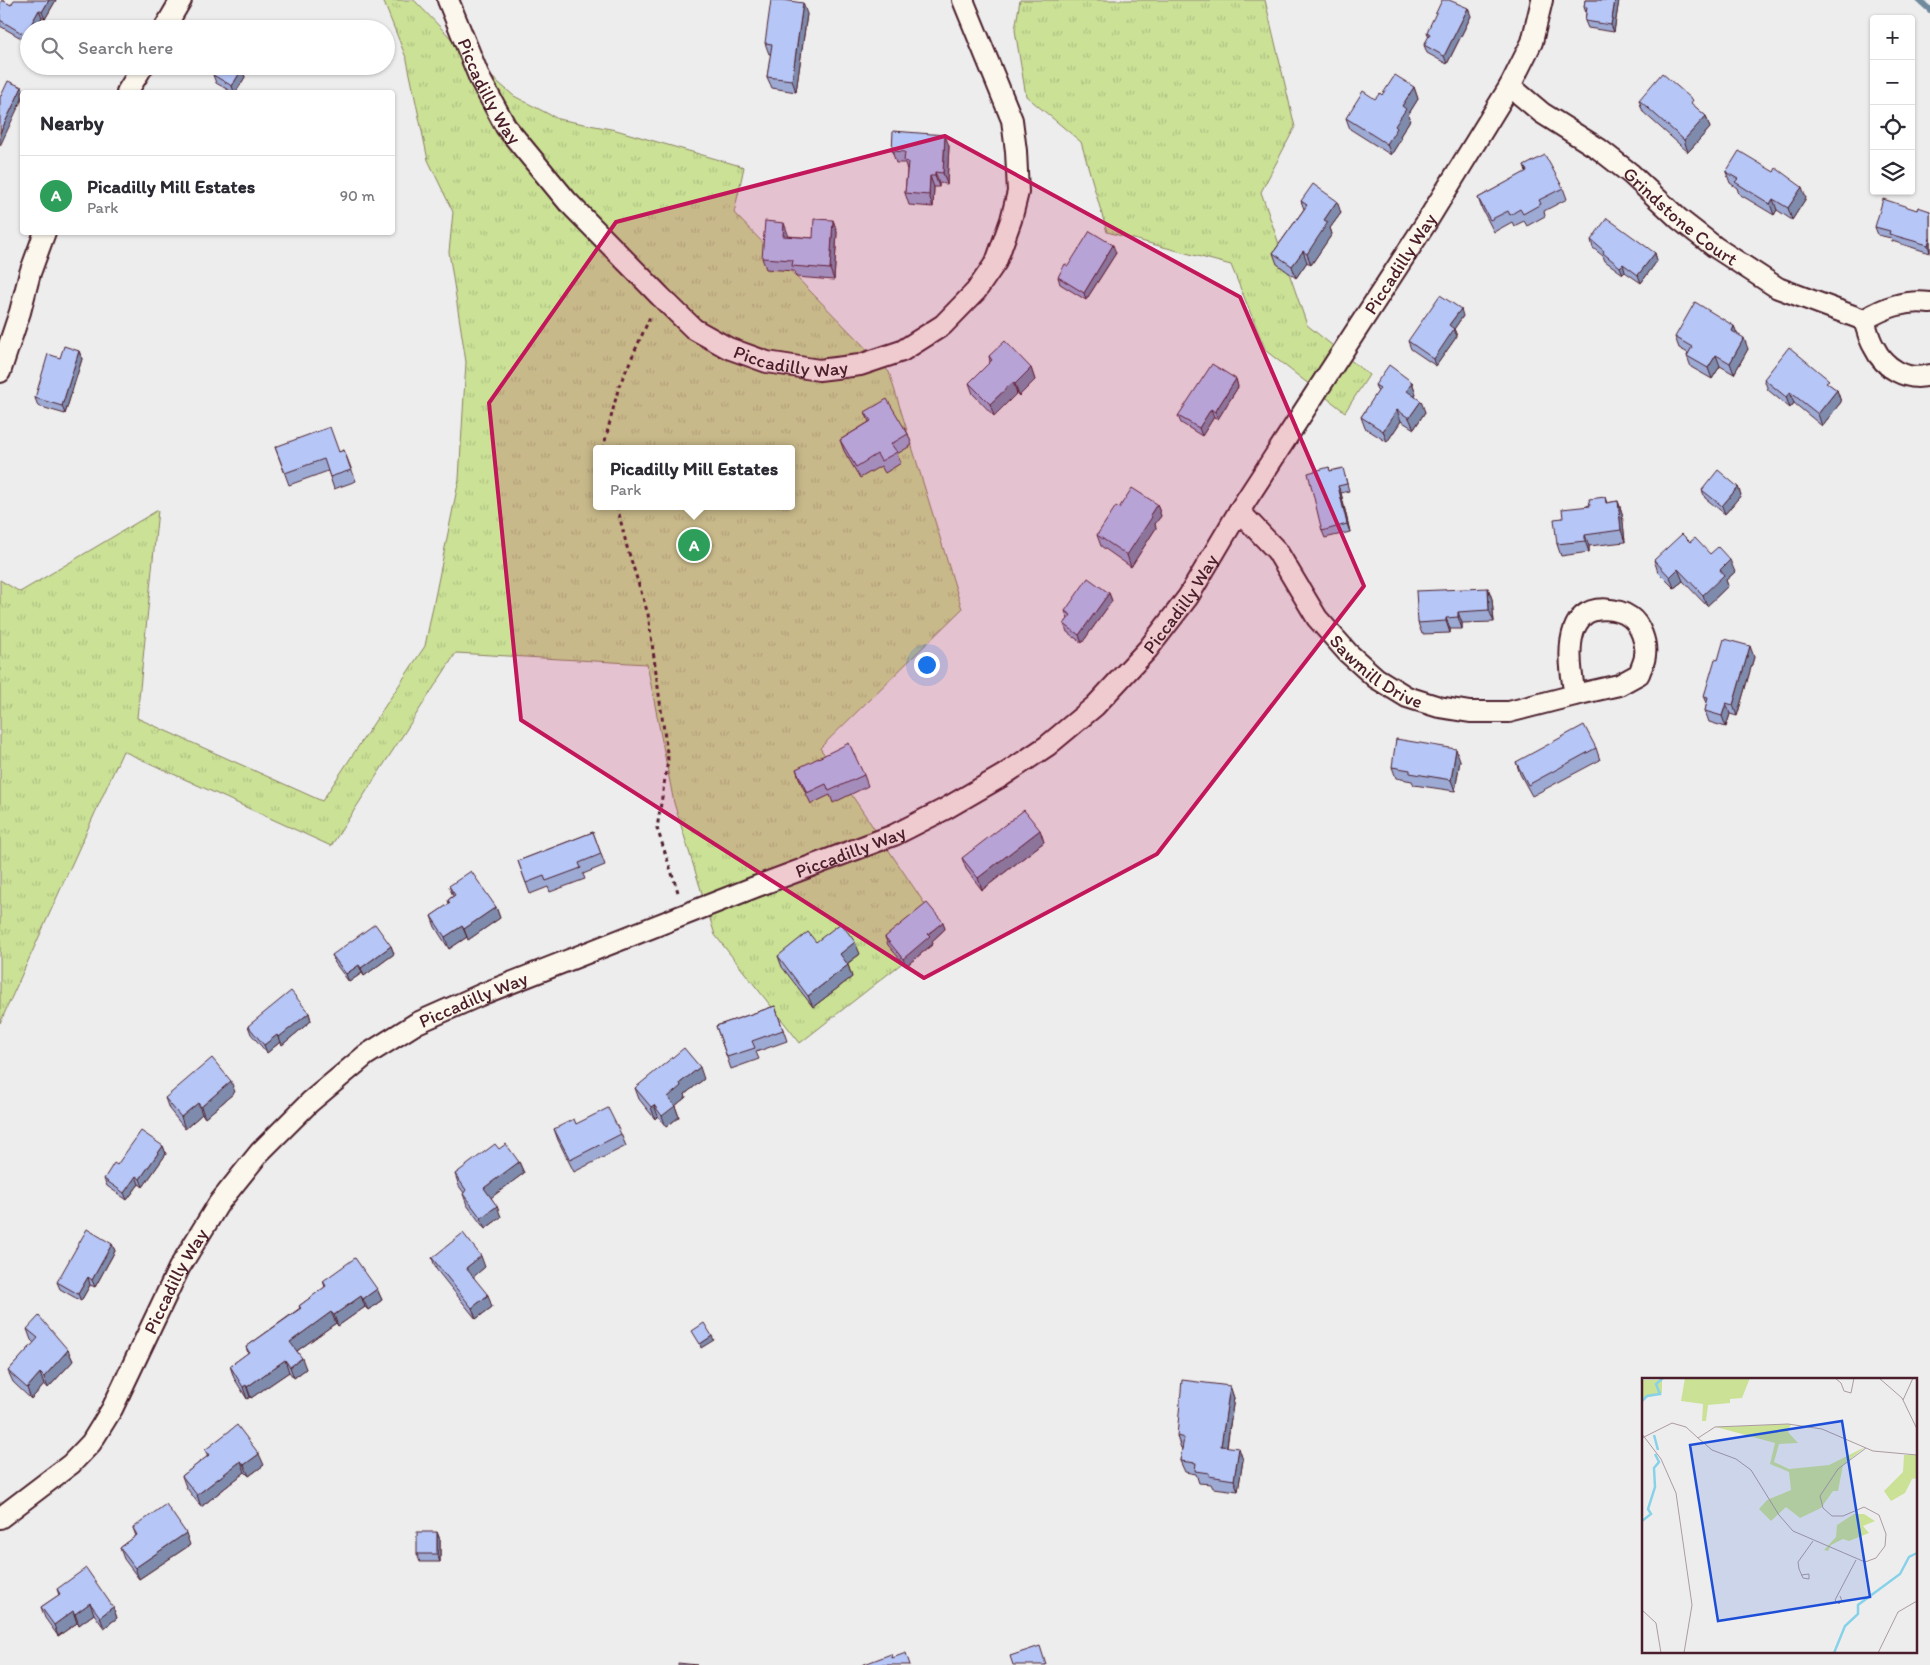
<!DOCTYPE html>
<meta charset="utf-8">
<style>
body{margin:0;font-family:Itim,sans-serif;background:#f2f2f3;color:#2b2b33}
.controls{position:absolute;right:15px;top:15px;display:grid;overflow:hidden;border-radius:5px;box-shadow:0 1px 4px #0004}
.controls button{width:45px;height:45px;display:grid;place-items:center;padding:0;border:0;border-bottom:1px solid #e1e1e2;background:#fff;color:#2b2b33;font:25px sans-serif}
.you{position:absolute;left:926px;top:664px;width:18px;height:18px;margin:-12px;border:4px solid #fff;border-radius:50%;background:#1a73e8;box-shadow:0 0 0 8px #1a73e833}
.badge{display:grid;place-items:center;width:32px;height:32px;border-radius:50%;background:#d93025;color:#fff;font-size:16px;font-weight:700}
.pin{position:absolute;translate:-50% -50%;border:2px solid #fff;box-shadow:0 1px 5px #0006}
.popup{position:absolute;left:593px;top:445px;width:202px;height:65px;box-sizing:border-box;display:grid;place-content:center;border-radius:5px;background:#fff;filter:drop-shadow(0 1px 4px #0005);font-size:16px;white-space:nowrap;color:#7c7c81}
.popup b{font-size:19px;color:#2b2b33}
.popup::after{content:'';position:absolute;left:50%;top:100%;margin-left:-10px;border:10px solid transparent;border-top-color:#fff}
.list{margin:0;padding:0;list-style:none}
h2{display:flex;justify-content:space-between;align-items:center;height:65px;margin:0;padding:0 20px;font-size:21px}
h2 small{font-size:16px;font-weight:400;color:#7c7c81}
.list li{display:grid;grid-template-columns:32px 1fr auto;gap:15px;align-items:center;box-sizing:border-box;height:80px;padding:0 20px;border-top:1px solid #e1e1e2}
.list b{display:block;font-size:19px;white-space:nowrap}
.list p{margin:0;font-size:16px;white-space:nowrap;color:#7c7c81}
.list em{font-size:16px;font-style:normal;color:#7c7c81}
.icon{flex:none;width:28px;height:28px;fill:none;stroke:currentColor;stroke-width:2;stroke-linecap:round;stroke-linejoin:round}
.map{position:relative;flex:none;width:1930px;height:1665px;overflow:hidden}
.search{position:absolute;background:#fff;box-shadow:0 1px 4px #0004;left:20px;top:20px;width:375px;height:55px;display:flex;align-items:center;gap:12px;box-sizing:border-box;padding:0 18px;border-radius:28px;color:#7c7c81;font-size:19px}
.panel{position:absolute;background:#fff;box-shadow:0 1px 4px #0004;left:20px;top:90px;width:375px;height:145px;border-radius:5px}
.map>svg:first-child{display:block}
.grass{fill:url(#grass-tufts);stroke:#8a8060;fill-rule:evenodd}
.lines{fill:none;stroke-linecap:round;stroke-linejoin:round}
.stream{stroke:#6f8a9d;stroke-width:6}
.minor-casing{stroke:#4a1f2b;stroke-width:24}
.path{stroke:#4a1f2b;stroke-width:3;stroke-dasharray:4 4;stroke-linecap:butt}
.minor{stroke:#fbf7ec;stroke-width:20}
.wall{fill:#9daad4;stroke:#4a1f2b}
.shaded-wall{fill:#7f8bac;stroke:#4a1f2b}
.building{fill:#b6c6f6;stroke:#4a1f2b}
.marked{fill:#c2185b;fill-opacity:0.2;stroke:#c2185b;stroke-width:4;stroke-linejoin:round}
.labels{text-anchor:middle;stroke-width:4;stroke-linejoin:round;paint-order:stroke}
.street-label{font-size:19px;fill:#4a1f2b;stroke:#fbf7ec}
.inset-river{fill:none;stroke:#88d2e9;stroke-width:2.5}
.inset-road{fill:none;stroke:#ac9ba0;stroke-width:1}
.view{fill:#1d4ed8;fill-opacity:0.15;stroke:#1d4ed8;stroke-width:2.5}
.inset-edge{fill:none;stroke:#4a1f2b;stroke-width:2.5}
</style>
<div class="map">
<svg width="1930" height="1665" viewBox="0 0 1930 1665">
<defs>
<pattern id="grass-tufts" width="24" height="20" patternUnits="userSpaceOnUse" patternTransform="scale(1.25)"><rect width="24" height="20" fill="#cae196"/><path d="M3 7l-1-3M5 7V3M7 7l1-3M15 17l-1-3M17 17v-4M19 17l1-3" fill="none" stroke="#afc181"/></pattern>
</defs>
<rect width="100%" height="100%" fill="#ededee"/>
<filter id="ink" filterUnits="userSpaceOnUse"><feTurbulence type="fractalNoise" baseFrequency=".02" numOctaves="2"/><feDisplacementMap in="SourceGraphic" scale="10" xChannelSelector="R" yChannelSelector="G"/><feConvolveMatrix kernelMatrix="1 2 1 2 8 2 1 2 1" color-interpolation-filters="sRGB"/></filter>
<g filter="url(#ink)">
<path class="grass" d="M383 0H414L471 59 514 96 558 119 616 130 744 167 734 213 889 372 962 609 820 748 943 931 800 1043 715 935 674 803 647 664 456 653 331 846 123 751 0 1023V580L20 592 158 510 137 718 322 801 425 646 459 479 466 362 449 252 453 212 428 160 407 60ZM596 449H792V506H596Z
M1020 0H1265L1295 127 1261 192 1307 325 1369 375 1345 412 1266 351 1231 265 1107 232 1081 142 1026 96 1015 30Z"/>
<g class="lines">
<path class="stream" d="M1919 0 1930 10"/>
<defs>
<g id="minor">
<path id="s1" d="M448 0 480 79 506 127 567 201 660 296 694 329 728 348 767 362 819 370 860 365 902 351 943 325 976 291 996 262 1011 220 1018 192 1016 151 1012 120 963 0"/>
<path d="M164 29 181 0"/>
<path id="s2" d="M1510 86 1542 113 1599 149 1631 174 1679 219 1715 247 1778 288 1864 320"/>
<path d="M127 92 143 66"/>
<path d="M1864 320C1867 329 1869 339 1874 347 1884 368 1907 382 1930 375"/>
<path d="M1864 320C1885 307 1905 300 1930 303"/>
<path d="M0 372 20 312 30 273 45 232"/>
<path id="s3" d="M1239 511 1277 551 1317 618 1348 653 1376 678 1407 697 1439 707 1470 712H1509L1575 695 1619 685 1639 674C1641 668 1645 661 1645 655 1647 643 1640 624 1630 617 1618 608 1594 606 1583 616 1564 633 1571 674 1575 695"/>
<path id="s4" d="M0 1518 71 1464 91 1443 112 1409 179 1268 219 1203 260 1152 310 1102 366 1055 417 1023 485 993 755 887 894 835 945 809 1002 776 1047 746 1095 706 1148 649 1188 597 1239 511 1426 223 1510 86 1532 42 1542 0"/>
</g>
</defs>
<use href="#minor" class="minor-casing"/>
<path class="path" d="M603 449 619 386 651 315
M617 506 627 547 648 614 668 760 657 828 679 895"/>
<use href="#minor" class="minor"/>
</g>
<path class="wall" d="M56 0 45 19 42 17 36 29H29V41L28 42 0 26V4L11 5Z
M1585 0H1619L1614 32 1588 28 1585 21 1586 13 1584 7Z
M807 14 796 92 772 88 767 77 771 54H769L765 43Z
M1471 16 1447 64 1427 53 1424 45 1429 37 1427 32Z
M242 69 245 77 236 92H232L216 83 213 75Z
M1414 87 1418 99 1408 115 1410 120 1400 136 1401 139 1391 155 1350 129 1346 118 1382 95Z
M1639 100 1695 107 1706 116 1710 128 1688 152 1643 112Z
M949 146 947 184 939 183V187H934L933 207 909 205 905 193 907 170 905 163H896L892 151Z
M1524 166 1563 188 1567 199 1544 211 1545 216 1527 226 1524 221 1514 226 1512 222 1494 232 1482 209 1478 198 1526 172Z
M1726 172 1806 198 1792 220 1777 210 1774 215 1739 194 1737 188 1730 183Z
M1301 201 1341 213 1330 228 1332 234 1311 265 1307 262 1296 278 1277 264 1273 253 1304 209Z
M1917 210 1930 211V253L1892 241 1891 238 1878 235 1875 227Z
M833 220 837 232 834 280 796 277 794 271 766 269 762 258 788 234V236L813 238Z
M1591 240 1655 253 1657 261 1641 283 1625 272 1623 274 1605 261 1603 256 1593 248Z
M1116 253 1086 300 1060 284 1058 277 1068 266Z
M1463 316 1454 329 1457 336 1436 366 1411 349 1408 341Z
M1734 326 1737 334 1748 349 1734 374 1720 366 1712 379 1691 367 1687 356 1688 353 1679 348 1675 337Z
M79 351 82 359 65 414 38 406 35 398 60 358Z
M989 356 1031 368 1035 380 1019 396 1017 393 994 416 973 394 969 383 990 362Z
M1236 379 1238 387 1218 419 1214 417 1202 436 1181 423 1178 416Z
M1764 379 1831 386 1837 390 1841 402 1822 426 1794 403 1790 408 1768 390Z
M1412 382 1416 394 1415 397 1425 412 1414 429 1401 421 1387 442 1365 428 1361 417 1378 392 1375 385Z
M865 412 908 434 912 445 897 454 901 463 885 473 881 466 860 478 844 451 840 440 869 422Z
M275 447 339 452 344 450 356 481 334 489 328 471 289 485Z
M1329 467 1330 471 1345 476 1349 491 1341 493 1350 532 1325 538 1322 531Z
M1738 487 1741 495 1725 514 1705 498 1702 490Z
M1605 497 1607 503 1618 501 1622 513 1625 542 1589 546V552L1561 556 1557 544 1563 518Z
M1157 504 1161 516 1155 524 1156 528 1131 567 1101 546 1097 535 1119 508Z
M1690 542 1710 554 1735 572 1726 580 1728 586 1707 606 1683 581 1674 588 1658 572 1654 560Z
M1488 588 1492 599 1494 622 1462 623V629H1450V633L1422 634 1418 623Z
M1109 593 1112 601 1082 643 1067 632 1064 624 1068 619 1065 611Z
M1754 657 1737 716 1730 714 1726 727 1709 722 1705 711 1707 703 1704 696 1718 660Z
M1596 748 1600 760 1532 796 1520 774 1516 762Z
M1460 760 1455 791 1414 785 1412 781 1396 778 1392 767Z
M796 769 864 775 868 786 833 803 830 795 811 804 800 781Z
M1040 830 1044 842 982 890 966 869 962 858Z
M593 832 605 865 583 874 585 879 550 892 548 887 530 894 518 861Z
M449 886 496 907 500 918 468 940 467 937 449 949 435 927 431 916 449 904 448 900 453 896Z
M943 922 945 929 932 941 933 944 906 966 888 945 885 937Z
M816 942 860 954 847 964 848 965 852 977 813 1007 782 967 778 956Z
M391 946 394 954 364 976 362 973 349 982 335 963 332 955Z
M775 1006 787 1041 756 1052 759 1059 731 1069 716 1026Z
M309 1013 311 1021 282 1045 280 1042 267 1053 251 1034 248 1026Z
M704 1079 685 1094 686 1097 675 1106 679 1117 666 1127 658 1116 655 1119 639 1099 635 1088Z
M235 1092 205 1118 202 1114 185 1129 169 1109 165 1098Z
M576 1124 621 1134 626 1146 574 1172 558 1140 554 1129Z
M163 1146 166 1154 143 1187 139 1184 127 1200 107 1186 104 1179 117 1165Z
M499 1149 519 1162 524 1173 491 1197 501 1217 485 1229 467 1205 463 1194 464 1193 459 1186 455 1174Z
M112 1244 115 1251 95 1287 90 1285 81 1301 60 1289 57 1282Z
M432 1258 485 1267 473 1276 492 1307 476 1319 436 1269Z
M323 1281 377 1289 382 1300 368 1310 365 1307 338 1326 336 1323 297 1351 306 1369 294 1378 289 1372 251 1398 250 1397 247 1399 234 1378 230 1366 248 1353 246 1347 300 1308 299 1306 325 1287Z
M27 1329 68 1350 73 1361 48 1388 44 1385 31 1399 13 1382 8 1371 34 1343 31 1340Z
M1230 1386 1234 1398 1227 1447 1243 1460 1238 1491 1213 1488 1211 1484 1199 1483 1196 1474 1185 1472 1180 1461 1182 1448H1181L1177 1436Z
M205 1450 264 1465 249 1476 245 1472 201 1507 186 1487 182 1476 208 1456Z
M133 1528 190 1545 139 1579 124 1559 120 1548 136 1536Z
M437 1532 440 1540V1562H420L417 1554Z
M57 1589 113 1607 117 1618 104 1628 94 1614 79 1625 77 1623 58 1636 45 1618 41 1607 59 1595Z"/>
<path class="shaded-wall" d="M49 0H56L45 19 42 12Z
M1615 0H1619L1614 32 1611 25Z
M803 3 807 14 796 92 792 80Z
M1468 8 1471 16 1447 64 1444 56Z
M39 10 42 17 36 29H29V41L28 42 25 35Z
M242 69 245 77 236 92H234L232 86Z
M22 87 24 92H22V99L0 146V133Z
M1414 87 1418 99 1408 115 1410 120 1400 136 1401 139 1391 155 1387 144 1402 106Z
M1706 116 1710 128 1688 152 1684 140Z
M945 135 949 146 947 184 943 173Z
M935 172 939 183V187L935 176Z
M930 176 934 187 933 207 929 195Z
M1802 187 1806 198 1792 220 1788 208Z
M1773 199 1777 210 1774 215 1770 204Z
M1337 201 1341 213 1330 228 1332 234 1311 265 1307 254 1324 220Z
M833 220 837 232 834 280 830 269Z
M784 223 788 234 787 247 783 236Z
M1930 238V252L1928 245Z
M1113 245 1116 253 1086 300 1084 293Z
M1303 251 1307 262 1296 278 1292 266Z
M1655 253 1657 261 1641 283 1638 275Z
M1623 264 1625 272 1623 274 1620 267Z
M1461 309 1463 316 1454 329 1457 336 1436 366 1434 359 1449 325Z
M1734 326 1739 338 1732 331Z
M1744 338 1748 349 1734 374 1730 363Z
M79 351 82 359 65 414 62 406Z
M1716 355 1720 366 1712 379 1708 368Z
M1031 368 1035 380 1019 396 1015 384Z
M1236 379 1238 387 1218 419 1215 412Z
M1013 382 1017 393 994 416 990 404Z
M1412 382 1416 394 1411 403 1407 391Z
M1837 390 1841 402 1822 426 1818 414Z
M1790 392 1794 403 1790 408 1786 397Z
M1421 401 1425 412 1414 429 1409 418Z
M1211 409 1214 417 1202 436 1199 428Z
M1397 410 1401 421 1387 442 1383 431Z
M1338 486 1341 493 1350 532 1347 524Z
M1738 487 1741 495 1725 514 1722 506Z
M1618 501 1622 513 1625 542 1621 530Z
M1157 504 1161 516 1155 524 1156 528 1131 567 1127 555 1150 515Z
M1585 535 1589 546V552L1585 541Z
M1730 560 1735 572 1726 580 1728 586 1707 606 1703 595 1720 570Z
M1678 569 1683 581 1674 588 1670 577Z
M1488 588 1492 599 1494 622 1489 610Z
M1109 593 1112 601 1082 643 1079 635Z
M1458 612 1462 623V629L1458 617Z
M1446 618 1450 629V633L1446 621Z
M1750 646 1754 657 1737 716 1733 705Z
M1726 703 1730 714 1726 727 1722 716Z
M1456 749 1460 760 1455 791 1451 780Z
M1040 830 1044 842 982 890 978 878Z
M496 907 500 918 468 940 464 929Z
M943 922 945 929 932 941 933 944 906 966 903 959 928 934Z
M462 926 467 937 449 949 445 937Z
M855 942 860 954 844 966 840 954Z
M391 946 394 954 364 976 361 968Z
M359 965 362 973 349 982 346 974Z
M848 965 852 977 813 1007 808 996Z
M309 1013 311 1021 282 1045 279 1037Z
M277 1035 280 1042 267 1053 264 1045Z
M700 1067 704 1079 685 1094 686 1097 675 1106 679 1117 666 1127 662 1116 668 1097 680 1083Z
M231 1081 235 1092 205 1118 201 1107Z
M198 1103 202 1114 185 1129 181 1117Z
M654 1105 658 1116 655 1119 651 1107Z
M163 1146 166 1154 143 1187 140 1179Z
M519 1162 524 1173 488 1200 484 1188Z
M136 1176 139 1184 127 1200 124 1193Z
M497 1206 501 1217 485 1229 481 1218Z
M112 1244 115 1251 95 1287 92 1280Z
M481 1256 485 1267 471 1279 466 1268Z
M88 1277 90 1285 81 1301 78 1294Z
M377 1289 382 1300 368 1310 363 1299Z
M488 1295 492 1307 476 1319 472 1308Z
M361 1296 365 1307 338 1326 334 1315Z
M331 1312 336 1323 294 1353 290 1342Z
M712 1336 714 1340 701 1348 700 1344Z
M68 1350 73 1361 48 1388 44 1377Z
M302 1358 306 1369 294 1378 290 1367Z
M285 1360 289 1372 251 1398 247 1387Z
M40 1373 44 1385 31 1399 27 1388Z
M246 1385 250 1397 247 1399 243 1387Z
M1230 1386 1234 1398 1225 1458 1221 1446Z
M1239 1448 1243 1460 1238 1491 1234 1480Z
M259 1454 264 1465 249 1476 244 1465Z
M241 1461 245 1472 201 1507 197 1495Z
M437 1532 440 1540V1562L437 1554Z
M186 1533 190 1545 139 1579 135 1568Z
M90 1603 94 1614 79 1625 75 1614Z
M113 1607 117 1618 104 1628 100 1617Z
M73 1611 77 1623 58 1636 54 1625Z"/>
<path class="building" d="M2 0 11 5 14 0H49L42 12 39 10 25 35 0 20V4Z
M771 0H783L803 3 792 80 767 77 772 44 765 43Z
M1442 0H1449L1468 8 1444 56 1424 45 1430 34 1427 32Z
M1585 0H1615L1611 25 1585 21 1587 7H1584Z
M220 21 233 29H215Z
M219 66H237L242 69 232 86 213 75Z
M1662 73 1693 100 1691 103 1706 116 1684 140 1639 100Z
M1395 75 1414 87 1402 106 1406 109 1395 126 1397 128 1387 144 1346 118 1363 91 1375 99 1380 93 1382 95Z
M8 81 22 87 0 133V96H1Z
M893 131 945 135 943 173 935 172V176H930L929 195 905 193 908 162 904 161 905 152 892 151Z
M1739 151 1774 172 1776 168 1802 187 1788 208 1773 199 1770 204 1735 182 1738 179 1726 172Z
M1545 155 1563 188 1539 200 1541 204 1523 214 1520 209 1510 215 1508 211 1490 220 1478 198 1527 171 1524 166Z
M1313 184 1337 201 1324 220 1328 222 1307 254 1303 251 1292 266 1273 253 1307 205 1301 201Z
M1883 199 1917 210 1918 207 1930 211V238L1928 245 1889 234 1890 231 1875 227Z
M1607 218 1655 253 1638 275 1623 264 1620 267 1603 253 1604 251 1591 240Z
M814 219 833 220 830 269 792 266 793 260 762 258 765 221 784 223 783 236 813 238Z
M1090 231 1113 245 1084 293 1058 277 1065 264 1068 266Z
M1440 295 1461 309 1449 325 1454 329 1434 359 1408 341Z
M1695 302 1734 326 1732 331 1744 338 1730 363 1716 355 1708 368 1687 356 1692 347 1675 337Z
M1005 341 1031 368 1015 384 1013 382 990 404 969 383 992 360 989 356Z
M64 346 79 351 62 406 35 398 48 354 60 358Z
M1789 347 1829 380 1826 382 1837 390 1818 414 1790 392 1786 397 1764 379Z
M1212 364 1236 379 1215 412 1211 409 1199 428 1178 416Z
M1389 365 1412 382 1407 391 1421 401 1409 418 1397 410 1383 431 1361 417 1380 388 1375 385Z
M887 399 908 434 891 444 897 452 881 461 877 454 856 467 840 440 871 421 865 412Z
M330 427 339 452 344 450 351 470 330 477 324 459 285 473 275 447Z
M1329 467 1330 471 1343 468 1347 484 1338 486 1347 524 1322 531 1308 473Z
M1718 470 1738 487 1722 506 1702 490Z
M1132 488 1157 504 1150 515 1152 517 1127 555 1097 535 1116 506 1119 508Z
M1605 497 1606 503 1618 501 1621 530 1585 535V541L1557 544 1554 519 1563 518 1562 509 1590 506 1589 499Z
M1682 534 1690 542 1695 538 1710 554 1718 547 1730 560 1720 570 1724 575 1703 595 1678 569 1670 577 1654 560Z
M1088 578 1109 593 1079 635 1064 624 1071 615 1065 611Z
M1488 588 1489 610 1458 612V617L1446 618V621L1418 623 1416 591Z
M1724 639 1750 646 1733 705 1726 703 1722 716 1705 711 1708 697 1704 696 1715 659 1718 660Z
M1584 725 1596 748 1528 785 1516 762Z
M1396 739 1456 749 1451 780 1410 773V770L1392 767Z
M849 743 864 775 829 791 826 784 807 793 796 769Z
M1024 810 1040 830 978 878 962 858Z
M593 832 601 854 579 863 581 868 546 881 544 876 526 883 518 861Z
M471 871 496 907 464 929 462 926 445 937 431 916 450 903 448 900 455 895 449 886Z
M927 903 943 922 928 934 930 936 903 959 885 937Z
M841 923 855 942 840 954 848 965 808 996 778 956 808 932 816 942Z
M375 924 391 946 361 968 359 965 346 974 332 955Z
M291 991 309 1013 279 1037 277 1035 264 1045 248 1026Z
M775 1006 783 1030 752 1041 755 1048 727 1057 716 1026Z
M684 1048 700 1067 680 1083 681 1086 668 1097 675 1106 662 1116 654 1105 651 1107 635 1088Z
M212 1058 231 1081 201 1107 198 1103 181 1117 165 1098Z
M608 1108 621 1134 570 1160 554 1129 574 1119 576 1124Z
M141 1131 163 1146 140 1179 136 1176 124 1193 104 1179 114 1163 117 1165Z
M495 1144 499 1149 506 1144 519 1162 484 1188 497 1206 481 1218 463 1194 466 1190 455 1174Z
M87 1229 112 1244 92 1280 88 1277 78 1294 57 1282Z
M463 1233 481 1256 466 1268 488 1295 472 1308 432 1258Z
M355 1258 377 1289 363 1299 361 1296 334 1315 331 1312 290 1342 302 1358 290 1367 285 1360 247 1387 246 1385 243 1387 230 1366 249 1352 246 1347 301 1308 299 1306 326 1286 323 1281Z
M39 1316 68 1350 44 1377 40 1373 27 1388 8 1371 38 1338 27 1329Z
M704 1323 712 1336 700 1344 692 1331Z
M1182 1380 1230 1386 1221 1446 1239 1448 1234 1480 1209 1476V1473L1195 1471 1196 1463 1180 1461 1184 1438 1177 1436Z
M237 1425 259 1454 244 1465 241 1461 197 1495 182 1476 209 1455 205 1450Z
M166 1504 186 1533 135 1568 120 1548 137 1535 133 1528Z
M417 1532H437V1554H417Z
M86 1568 113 1607 100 1617 90 1603 75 1614 73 1611 54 1625 41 1607 60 1594 57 1589Z
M1040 1646 1046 1665H1013L1010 1656Z
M906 1653 910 1665H862L891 1654 892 1658Z
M678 1663 697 1665H678Z"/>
</g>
<path class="marked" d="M945 136 1240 297 1364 586 1157 854 924 978 521 720 489 403 616 222Z"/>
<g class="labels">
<g class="street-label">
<text dy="7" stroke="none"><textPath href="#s1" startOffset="100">Piccadilly Way</textPath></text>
<text dy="7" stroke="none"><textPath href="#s2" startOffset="215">Grindstone Court</textPath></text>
<text dy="7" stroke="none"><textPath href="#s4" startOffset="1951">Piccadilly Way</textPath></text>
<text dy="7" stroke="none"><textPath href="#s1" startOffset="520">Piccadilly Way</textPath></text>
<text dy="7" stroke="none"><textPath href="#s4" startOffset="1546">Piccadilly Way</textPath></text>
<text dy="7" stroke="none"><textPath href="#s3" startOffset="214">Sawmill Drive</textPath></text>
<text dy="7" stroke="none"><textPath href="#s4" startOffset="1126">Piccadilly Way</textPath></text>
<text dy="7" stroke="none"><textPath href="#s4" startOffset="721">Piccadilly Way</textPath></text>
<text dy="7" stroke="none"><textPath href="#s4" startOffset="301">Piccadilly Way</textPath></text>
</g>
</g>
<g transform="translate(1642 1378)">
<rect width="275" height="275" fill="#ededee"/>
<path d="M43 0H108L100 20 88 21V25L66 27 64 43H60L61 26 39 23ZM0 2H20V15L0 21ZM149 46 146 54 156 65 137 66 132 84 147 91 187 87 223 69 201 87 196 113H191L179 130 158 140 144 129 129 143 117 131 125 122 149 112 147 94 128 86 133 65 74 49ZM262 77H275V100L270 101 263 115 249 123 242 113 261 94ZM212 136H222L233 143 221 148 227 155 207 163 201 161 189 167 186 173 182 172 194 159 195 147Z" fill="#cae196"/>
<path class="inset-river" d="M0 23 5 18 18 16 14 6 21 0M12 57 16 72M0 143 9 136 6 131 13 109 12 90 17 84 13 76M192 275 203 248 216 236V227L258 196 267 179 275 175"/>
<path class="inset-road" d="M193 0 199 5 202 13 209 15 212 0M237 0 260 20 275 51M261 22 271 0M0 56 19 81 34 115 50 227 42 275M0 60 30 45 44 49 56 60 73 49 146 46 180 51 231 73 275 77M56 60 70 72 94 81 109 92 137 137 151 153 223 184 234 180 243 168 244 156 237 137 222 129 201 138H190L181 130 178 118 196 91 224 70M159 197 167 196V201L161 200 157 191 156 184 171 163M198 218 200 223 197 226 193 222 214 182M0 232 14 245 19 275M236 275 256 234 275 223"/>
<path class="view" d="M200 43 228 219 76 243 48 67Z"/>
<rect width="275" height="275" class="inset-edge"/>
</g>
</svg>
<div class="controls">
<button>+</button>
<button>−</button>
<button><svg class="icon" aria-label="locate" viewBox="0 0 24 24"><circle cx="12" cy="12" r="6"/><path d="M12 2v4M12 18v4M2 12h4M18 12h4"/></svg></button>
<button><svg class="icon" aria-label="layers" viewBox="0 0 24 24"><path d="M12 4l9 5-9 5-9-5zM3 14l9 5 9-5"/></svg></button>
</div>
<div class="you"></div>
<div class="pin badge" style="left:694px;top:545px;background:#2e9e5b">A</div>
<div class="popup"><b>Picadilly Mill Estates</b>Park</div>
<div class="search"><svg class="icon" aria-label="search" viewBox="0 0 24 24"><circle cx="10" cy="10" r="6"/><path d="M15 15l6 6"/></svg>Search here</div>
<section class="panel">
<h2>Nearby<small></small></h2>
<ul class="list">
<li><span class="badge" style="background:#2e9e5b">A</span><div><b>Picadilly Mill Estates</b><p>Park</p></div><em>90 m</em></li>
</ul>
</section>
</div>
